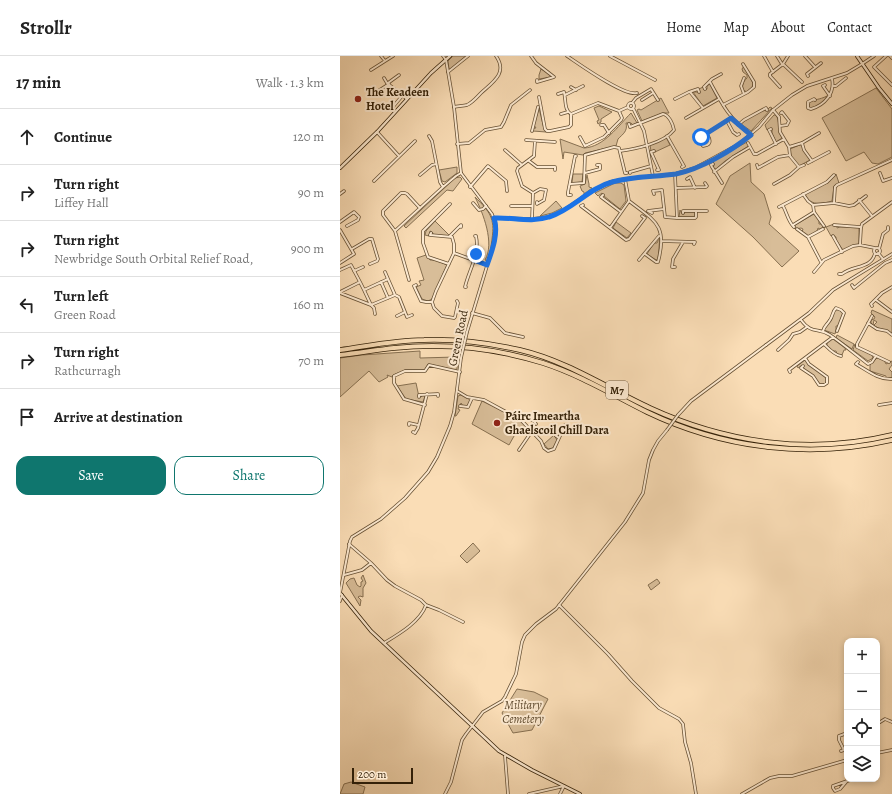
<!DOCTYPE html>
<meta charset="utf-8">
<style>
body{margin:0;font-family:Alegreya,serif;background:#f2f2f2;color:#222}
.controls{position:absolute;right:12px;bottom:12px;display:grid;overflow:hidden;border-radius:8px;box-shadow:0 2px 6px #0003}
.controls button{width:36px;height:36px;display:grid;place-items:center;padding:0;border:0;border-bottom:1px solid #e0e0e0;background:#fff;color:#222;font:20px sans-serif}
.scale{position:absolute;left:12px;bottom:10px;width:61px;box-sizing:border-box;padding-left:4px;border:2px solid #342108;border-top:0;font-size:11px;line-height:14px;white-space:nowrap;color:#342108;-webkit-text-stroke:3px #fce9d0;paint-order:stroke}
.stop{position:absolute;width:12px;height:12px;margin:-9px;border:3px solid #1a73e8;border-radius:50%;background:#fff}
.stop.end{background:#1a73e8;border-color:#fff;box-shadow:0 1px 4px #0008}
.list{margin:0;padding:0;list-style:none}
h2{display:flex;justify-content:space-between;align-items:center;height:52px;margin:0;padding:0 16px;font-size:17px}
h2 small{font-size:13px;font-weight:400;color:#767676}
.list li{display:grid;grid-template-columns:26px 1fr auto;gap:12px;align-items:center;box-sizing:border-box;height:56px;padding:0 16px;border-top:1px solid #e0e0e0}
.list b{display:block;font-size:15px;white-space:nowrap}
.list p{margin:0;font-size:13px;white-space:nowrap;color:#767676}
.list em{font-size:13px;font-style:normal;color:#767676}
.actions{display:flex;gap:8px;padding:12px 16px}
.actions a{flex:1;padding:9px 0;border:1px solid #0f766e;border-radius:12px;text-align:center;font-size:14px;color:#0f766e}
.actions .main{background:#0f766e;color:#fff}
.icon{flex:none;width:22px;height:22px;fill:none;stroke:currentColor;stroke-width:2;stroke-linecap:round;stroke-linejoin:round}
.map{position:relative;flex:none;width:552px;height:738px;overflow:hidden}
header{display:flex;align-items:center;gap:24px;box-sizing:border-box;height:56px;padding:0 20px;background:#fff;border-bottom:1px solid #e0e0e0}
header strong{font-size:19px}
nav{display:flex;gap:22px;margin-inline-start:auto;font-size:14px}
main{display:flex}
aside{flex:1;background:#fff}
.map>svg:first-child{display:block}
.green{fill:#d8bd98;stroke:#866f50}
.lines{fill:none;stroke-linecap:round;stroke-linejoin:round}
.minor-casing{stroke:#665034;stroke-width:3.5}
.tertiary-casing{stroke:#665034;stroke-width:3.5}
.secondary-casing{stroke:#342108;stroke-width:4}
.motorway-casing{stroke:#342108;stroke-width:5.5}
.minor{stroke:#fce9d0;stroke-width:2}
.tertiary{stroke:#fce9d0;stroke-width:2}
.secondary{stroke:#fce9d0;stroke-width:2.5}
.motorway{stroke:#faddb6;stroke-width:4}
.minor-bridge-casing{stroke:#665034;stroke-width:3.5;stroke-linecap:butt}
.tertiary-bridge-casing{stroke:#665034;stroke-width:3.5;stroke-linecap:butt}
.minor-bridge{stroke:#fce9d0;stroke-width:2}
.tertiary-bridge{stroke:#fce9d0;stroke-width:2}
.route{stroke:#1a73e8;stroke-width:5}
.poi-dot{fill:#8f2418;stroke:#fce9d0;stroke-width:1.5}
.labels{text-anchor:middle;stroke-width:4;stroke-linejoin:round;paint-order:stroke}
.shield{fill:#fce9d0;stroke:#705d44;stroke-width:1}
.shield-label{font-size:11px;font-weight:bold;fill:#342108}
.poi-label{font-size:12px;font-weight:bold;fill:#342108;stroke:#fce9d0;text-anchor:start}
.street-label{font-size:12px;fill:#342108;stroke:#fce9d0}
.park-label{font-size:12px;font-style:italic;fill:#5d482c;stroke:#fce9d0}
</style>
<header>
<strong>Strollr</strong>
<nav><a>Home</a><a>Map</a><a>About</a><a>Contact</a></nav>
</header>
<main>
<aside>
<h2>17 min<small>Walk · 1.3 km</small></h2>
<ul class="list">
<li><svg class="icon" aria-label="ahead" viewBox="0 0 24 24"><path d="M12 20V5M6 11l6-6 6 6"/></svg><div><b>Continue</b></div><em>120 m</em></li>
<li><svg class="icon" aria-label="right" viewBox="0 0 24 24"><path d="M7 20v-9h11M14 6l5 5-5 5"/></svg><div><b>Turn right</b><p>Liffey Hall</p></div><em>90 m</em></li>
<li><svg class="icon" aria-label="right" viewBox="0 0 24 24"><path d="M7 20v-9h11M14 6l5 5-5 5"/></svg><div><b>Turn right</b><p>Newbridge South Orbital Relief Road,</p></div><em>900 m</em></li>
<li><svg class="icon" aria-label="left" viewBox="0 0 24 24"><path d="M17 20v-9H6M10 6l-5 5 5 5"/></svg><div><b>Turn left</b><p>Green Road</p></div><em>160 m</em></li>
<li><svg class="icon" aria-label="right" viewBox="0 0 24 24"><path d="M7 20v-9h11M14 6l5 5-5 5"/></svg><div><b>Turn right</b><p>Rathcurragh</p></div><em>70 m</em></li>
<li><svg class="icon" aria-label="arrive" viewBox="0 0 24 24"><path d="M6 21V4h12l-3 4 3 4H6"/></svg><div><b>Arrive at destination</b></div></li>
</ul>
<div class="actions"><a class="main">Save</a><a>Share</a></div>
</aside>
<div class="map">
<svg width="552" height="738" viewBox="0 0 552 738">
<rect width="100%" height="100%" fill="#faddb6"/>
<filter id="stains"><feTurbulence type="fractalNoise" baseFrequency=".005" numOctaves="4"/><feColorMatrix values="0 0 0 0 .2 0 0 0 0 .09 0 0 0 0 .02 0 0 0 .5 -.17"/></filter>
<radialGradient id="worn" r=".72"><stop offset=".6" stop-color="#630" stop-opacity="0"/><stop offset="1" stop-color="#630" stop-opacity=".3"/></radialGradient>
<path class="green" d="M113 0H126L112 13H109L108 5Z
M404 10 413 27 412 32 407 36 403 34C402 29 403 26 407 22V19L403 16 402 13Z
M201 13 211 19V21L199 23V19Z
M370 28 377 42 363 50 353 36H360L359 33 363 31 364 34 367 33V30Z
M536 32 552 53V101L538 108 532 107 524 96 506 105 482 62Z
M487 40C484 46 477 52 469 52V46C475 43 479 44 487 40Z
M321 42 329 57H323L302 65 297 54 299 53 301 54Z
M259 50 272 56 261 63V66L258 68 257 65 259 64 254 52Z
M430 51 432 52 411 75 401 68 404 64 424 54 426 55Z
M199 52 204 73 206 76 193 75 194 72H196L194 69Z
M291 57 297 67 293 69 291 67H286C288 75 283 78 278 83L276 90 245 97 243 99 224 96 223 103 220 83 244 92C264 91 278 70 291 57Z
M434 59H436C440 66 438 73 442 82L436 86 432 77V74L431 72 427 74 425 69Z
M326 81 330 89 315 96 314 94 311 95 310 89Z
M407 86 409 89 407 91 385 105 376 113 373 112 374 109 373 105Z
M462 88 470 104 459 110 451 100 450 93Z
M410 107 411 126 424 138 431 161 429 168 459 195 442 211 413 181 376 148 390 120Z
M117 111V117L105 126 102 125 99 114Z
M233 118H243L242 126 232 127Z
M496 118 499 127 494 130 492 145C482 148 469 150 465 138L479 130 488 127Z
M247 119 249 128V131L252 132 244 138V136L242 135 240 130 245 128Z
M120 121 122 123 113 135 107 134 66 172 64 170 115 122Z
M275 127H281L284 129 286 145 280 153 264 140 262 137 258 140 255 137Z
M135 141C150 156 155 162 152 183 151 191 150 198 147 205L145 204C155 187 143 157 135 141Z
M216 145 222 152 212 157 200 160Z
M340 154 342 158H344L345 156H355V161H339Z
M474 158 479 164V168H481L486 171 494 168V170H497V172L500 171H519V188L503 194 496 184V181L493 179 491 180 486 171H483L480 173 478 172 477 175 468 180 462 176 463 173 461 172 456 173 454 172 455 169Z
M95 165 109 179 106 180 94 179 92 176 90 175 89 180 85 179 86 175Z
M276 166 291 177 287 182 273 172Z
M320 180 318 203 316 204 307 198 314 187H317L318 185V183Z
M86 199 90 204H96L107 209 92 243 88 245 82 243 76 231 81 229 79 225 84 224 77 202Z
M496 253 501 255 504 258 498 270H496V274L495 278 484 274V272L491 265 494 256Z
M532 254 552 263V277L536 271 534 269 537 266 534 264 533 269 531 267V264L534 263 535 261 531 257Z
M497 279 514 288 512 293 496 282Z
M491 283H493L505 292 506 294H504L502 299 497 298 496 295H493L487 290V287Z
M515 288 516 291 532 299 533 302 528 305 513 294Z
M80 295V302L116 301 118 302 117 313 115 314 88 308 85 314H65L53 319 52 321 47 319 48 321 39 326 29 315 0 341V302L22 299Z
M537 302 544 304 546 308 552 305V309L549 313 552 316V322H546V320L530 315V309Z
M465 304 486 322V326L484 328H480L473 320 463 312 464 311 462 309 458 312 457 310Z
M76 327 79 341H81L83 339 85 340 83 346 66 343 57 330Z
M121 339 129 343 130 345 127 350H122V348L121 347 118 353 120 354 116 360H115L118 340Z
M142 345 182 365 189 374 187 377 178 373 169 389 132 368Z
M214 379 217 384 213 392 208 393 204 388Z
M133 487 140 495 127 507 120 500Z
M23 519 26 527 23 532V541L20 540 18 541 21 544 20 550 6 527 10 523 14 522 17 529 20 531 21 530V526L23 525 21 522Z
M317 523 320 527 311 534 308 529Z
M177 633 194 636 208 643 192 674 173 677 162 657Z
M11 726 25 731 23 738H0L4 728Z"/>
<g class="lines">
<defs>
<path id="minor" d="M41 0 45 5
M191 0 196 7 214 21 197 26V24
M227 0C239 8 285 41 297 37
M270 0 315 24
M424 0 433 16
M437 0 442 8
M465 0 475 11
M546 0 534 11 552 29
M550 0 552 2
M443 8 462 26
M522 8 534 0
M31 14 53 0
M108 16 128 0
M468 20 467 18 481 7
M44 22 47 27 67 43
M370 26C383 50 389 62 411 79
M48 27 59 19
M485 29 483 30 490 40
M493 30H496L506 22
M231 31 236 34
M440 31 430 20V18L443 8 448 0
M365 33 364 31 372 23 381 18
M350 36 363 52
M35 37 49 28
M404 38 401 30 404 22
M225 39 243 30
M199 41 205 73 207 75H210L229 71 231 69V58C224 54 226 44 224 36L218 38
M335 43 349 36 358 33 359 36
M302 44 313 37
M475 44 474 43 468 46V52L471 53C485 49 495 37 492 23
M288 50a3 3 0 1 1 6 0a3 3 0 1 1-6 0Z
M292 47 296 42 311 33 318 44
M383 49 408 36 414 31V26L403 8
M114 51C118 50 123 50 127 49 132 47 137 41 141 37 153 26 168 17 156 0
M52 52 62 40
M293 52 304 75 313 120
M433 54 439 61 440 76 449 91 450 100 459 111 464 109
M221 58 228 56
M231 58 258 47 279 55 288 51
M346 62 379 43
M387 65 393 76 397 79 399 78
M261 69H264L269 77
M398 69 404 64 426 52 427 54
M440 70 447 69 449 65 442 56 441 57
M431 73 429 74 436 88
M192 75 198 51
M37 76 59 100
M89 80 92 85 100 126 103 131
M327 80 344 110 342 111
M240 81 245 90 264 81 281 64 282 62 279 55
M366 81 368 80C370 83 371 87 367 89L363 90 359 85 361 81 391 62
M186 84 215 86
M408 87 414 98H417L444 83
M462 87 464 94 472 105
M117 88 129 87 145 74 161 71 164 66 171 49 190 34
M449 91 462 87 479 77
M165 94 182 109
M280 95C296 93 324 87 334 74 333 68 329 59 323 58L290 71 289 68
M314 95 311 96 319 114H317
M189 105 197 111H215V114
M468 107 489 96
M373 108 371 109 372 111 382 127
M417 109 418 112 438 101 450 99
M374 116 393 101 410 91
M245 117 260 113V109H257
M290 117V116L311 110
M540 117 543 125 552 122
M80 119 92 109 96 108
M285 123 289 145C315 165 328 169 318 206H316L305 198
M347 123 350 121 355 132
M34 125 75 85
M230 128 244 127 245 99 274 91 279 92 285 117H287
M434 128 450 119 459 111
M130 131 148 110 166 125 167 135
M336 132 366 131 367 130 365 127
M193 137 200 133 206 134 204 144 197 148V146
M0 138 4 135
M314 138 313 135 322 134 325 161 337 162 335 118
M463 138 468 145 473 149 494 147 509 150 514 149 526 140
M231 139H228V136L235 100H236
M263 139 261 141 281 156
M519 144 532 160
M133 147 139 154 143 153 146 150
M494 147 495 131 497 129 552 104
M243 149 241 150 286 184 289 183 305 162 302 160
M473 149 474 156 484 170
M171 150H192
M443 150C447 157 448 165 454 171
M439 151 487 126 494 119
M312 157 308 155 324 153
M343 157V155H367
M337 162H355L356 161V155
M192 163 193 137 182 130 177 115 178 112 194 100 195 85
M0 166 14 156 19 161 18 164 7 170
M453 169 474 156
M494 169 520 171
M270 172 289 145
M457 173 468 181 481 206
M0 174 14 198 0 207
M55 175 43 159V155L61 137H65L67 138 80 152
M91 177 90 179 112 181 114 188V197L147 209
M110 180 121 169V171
M493 180 502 196
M468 181 483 173
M321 185 355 186 354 188
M520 189 521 172 522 168 552 146
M534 195a3 3 0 1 1 6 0a3 3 0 1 1-6 0Z
M12 193 29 183H32L38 203 37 205 30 208
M539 193 543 178 548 174V171
M114 197 96 235 92 246 94 252 102 260 114 262 115 261 118 247 117 245
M538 197 543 203
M299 204 319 180
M109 208 88 201 83 187V175L110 148
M335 211H332L333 203 343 186
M0 214 11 209 20 226 0 236
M14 215 23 211
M474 216 484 204 513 190 520 189 535 192
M499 218H502C513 209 532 213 535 197
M48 223 55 239
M69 224 55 175 103 131 116 120 121 117
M20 226 24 234 48 223 45 216
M41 226 48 242
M76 229 74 230 81 245 86 246H92
M512 229 514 232 545 207 552 204
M126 231H125C129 214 140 198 136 180H135
M24 234 31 249 55 239 59 241 67 261 72 259
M0 237 31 249 34 252 35 258
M536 244 552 256
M532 250 531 248 542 237 552 231
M132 257 150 262 165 277 183 281
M57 260 65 256
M532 260 517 288V291L549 306
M461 264C472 279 478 271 490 279 503 288 515 298 528 308L532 306 536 300
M528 267 537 273 547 275 552 279
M483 275C484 270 487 269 490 264 493 260 492 256 496 252L501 254 504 257 497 275
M484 288C489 293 494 299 501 300
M438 294 449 284 453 278 460 276 467 271
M518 306 516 308C528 315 539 324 552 323
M463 310 461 312 473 320 479 329H484L487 327V321L469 308 465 302
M450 316 449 314 493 281
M117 335 127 341 144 344 181 364 201 385 204 392 208 395 214 393 225 369
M79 341V339L98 338V340
M85 349 64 343 54 327V320L65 315H85L89 309 120 316
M539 349 552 347
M120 350 128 351 132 342
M338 359 351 345 426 289
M179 362 183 360 194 365 196 368
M69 369V367L78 369
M73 376 75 377 78 372 87 338
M219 382 216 380 220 374H222
M179 394 192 375
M9 488 31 507 47 524 55 530 81 544 86 549C80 566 59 578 44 587
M4 519 22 514 31 507
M0 545 2 539
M86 549 99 554 123 566
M219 549 268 598 292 625 319 652 339 663 343 668 345 686 351 707 356 738
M537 668 545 663 552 666
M501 695 504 694 499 684V680L507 677
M165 700 168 738
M506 726 500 733 495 735 493 732V730L513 723
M105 738 111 726 122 684 126 678 143 656 162 645 165 641 176 618 182 586 185 579 196 568 216 553 285 466 303 437 309 404 313 394 318 385 327 374
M189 738 224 730
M220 738 224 730"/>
<path id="tertiary" d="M103 0 106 4 114 51 121 117 152 158 156 170 153 190 127 276
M154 162 192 163 209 161 224 154 246 139 270 126 285 123 335 118 355 112 399 88 419 71 433 54 452 39 467 30 507 17 522 8
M426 289 469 257 493 234 552 198
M0 537 10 485 12 481 41 463 65 442 88 416 97 401 110 370 114 356 121 302
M537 697 552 694
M402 738 430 722 439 720H452L507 704"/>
<path id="secondary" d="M517 0 539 32 552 48
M0 112 37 76 91 17 110 0
M0 537 31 575 159 695 192 714 240 738"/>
<path id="motorway" d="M0 294C28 290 56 284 84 284 116 283 149 287 180 294 227 305 267 332 310 352 386 387 470 399 552 379
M0 299C18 297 36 294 54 292 104 287 155 292 203 307 240 319 273 339 307 356 384 393 470 403 552 384"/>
</defs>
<use href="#minor" class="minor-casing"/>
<use href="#tertiary" class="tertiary-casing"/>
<use href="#secondary" class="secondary-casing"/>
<use href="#motorway" class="motorway-casing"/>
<use href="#minor" class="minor"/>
<use href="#tertiary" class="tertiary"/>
<use href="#secondary" class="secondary"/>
<use href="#motorway" class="motorway"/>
<defs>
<path id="minor-bridge" d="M327 374 338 359"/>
<path id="tertiary-bridge" d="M121 302 127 276"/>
</defs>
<use href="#minor-bridge" class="minor-bridge-casing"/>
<use href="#tertiary-bridge" class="tertiary-bridge-casing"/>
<use href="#minor-bridge" class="minor-bridge"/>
<use href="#tertiary-bridge" class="tertiary-bridge"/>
</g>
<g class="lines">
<path class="route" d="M136 198 134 204 147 209C152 195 159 177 154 162 172 161 191 167 209 161 232 154 249 132 272 126 293 120 315 121 336 118 361 113 391 95 411 79L391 62 361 81"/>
</g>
<g class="poi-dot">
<circle cx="18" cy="43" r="4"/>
<circle cx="157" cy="367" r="4"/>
</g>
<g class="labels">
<rect class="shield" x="266" y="325" width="22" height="18" rx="3"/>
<g class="shield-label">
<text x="277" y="338">M7</text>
</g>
<g class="poi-label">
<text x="26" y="40">The Keadeen<tspan x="26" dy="14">Hotel</tspan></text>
<text x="165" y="364">Páirc Imeartha<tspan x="165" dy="14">Ghaelscoil Chill Dara</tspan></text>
</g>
<g class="street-label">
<text transform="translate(118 282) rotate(-78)" y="4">Green Road</text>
</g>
<g class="park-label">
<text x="183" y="653">Military<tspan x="183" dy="14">Cemetery</tspan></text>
</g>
</g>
<rect width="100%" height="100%" filter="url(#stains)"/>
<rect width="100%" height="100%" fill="url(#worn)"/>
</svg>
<div class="controls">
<button>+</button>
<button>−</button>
<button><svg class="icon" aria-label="locate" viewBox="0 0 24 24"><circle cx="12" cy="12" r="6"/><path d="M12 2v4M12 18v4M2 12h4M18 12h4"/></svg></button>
<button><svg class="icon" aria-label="layers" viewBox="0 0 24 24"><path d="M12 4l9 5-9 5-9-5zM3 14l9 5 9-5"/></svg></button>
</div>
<div class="scale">200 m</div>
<div class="stop" style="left:361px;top:81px"></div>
<div class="stop end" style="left:136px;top:198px"></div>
</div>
</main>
